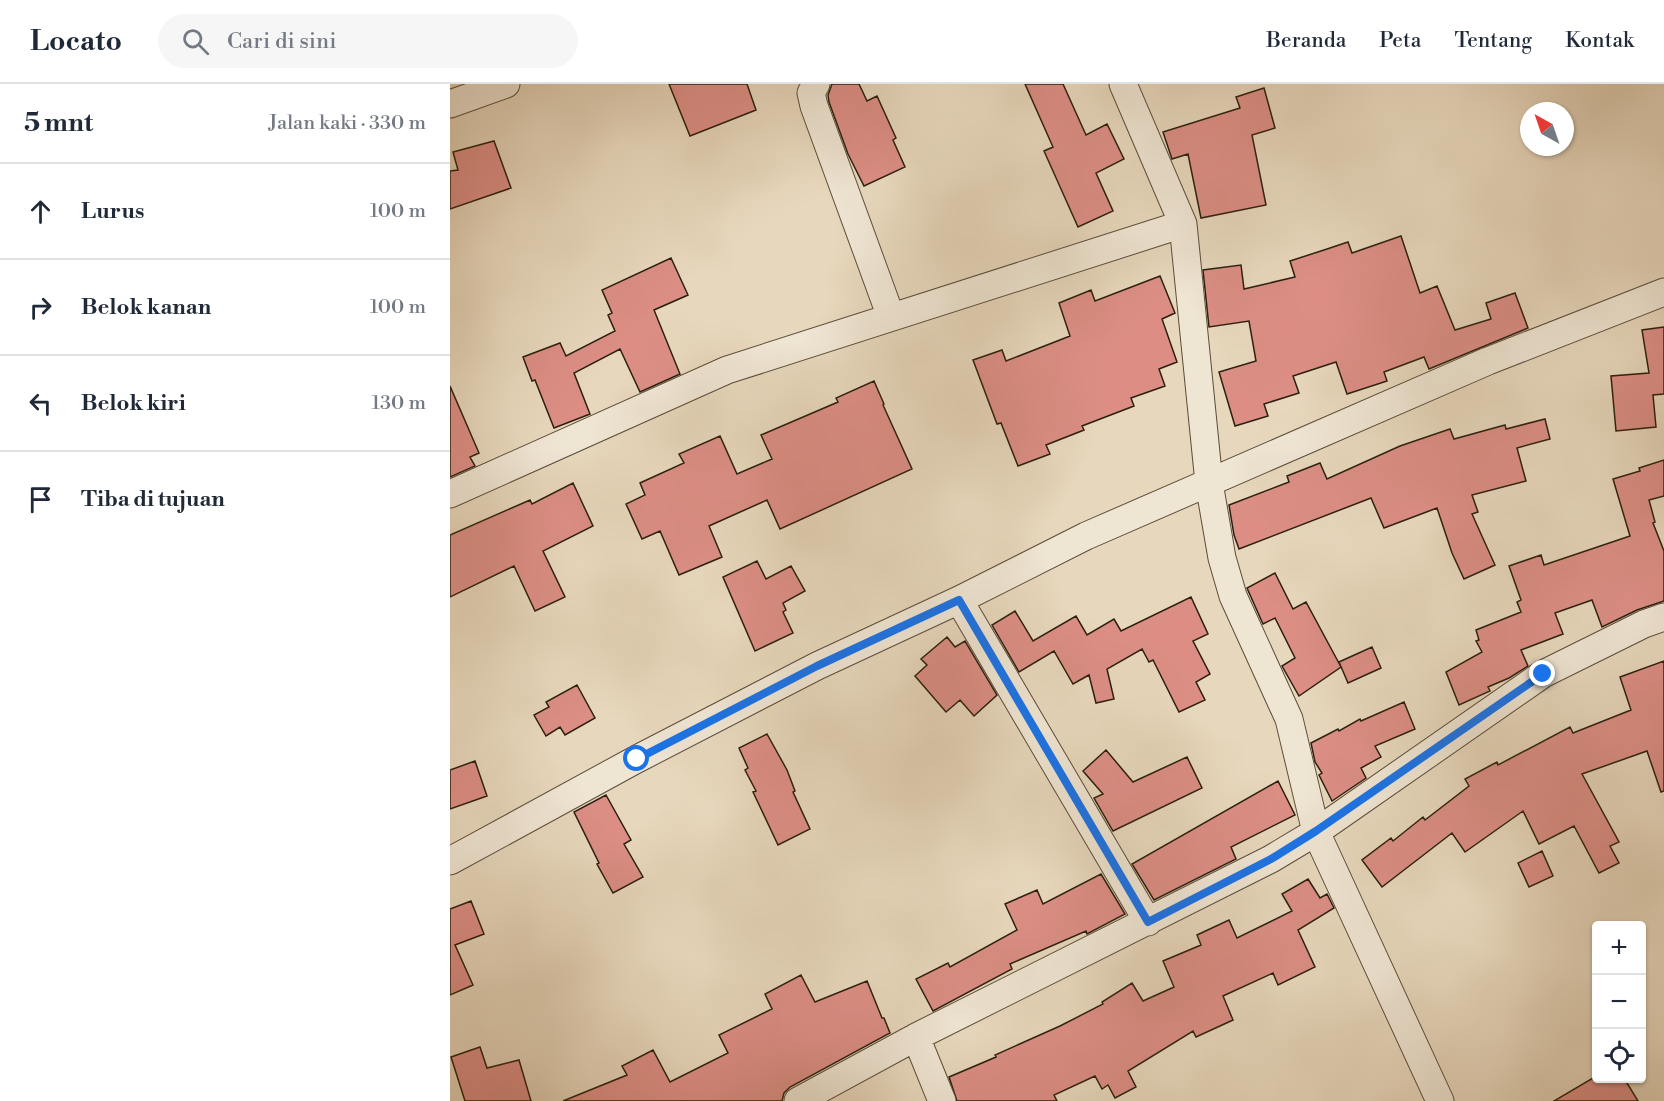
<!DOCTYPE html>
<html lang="id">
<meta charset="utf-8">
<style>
body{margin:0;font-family:"Libre Bodoni",serif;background:#f6f6f7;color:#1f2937}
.controls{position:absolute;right:18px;bottom:18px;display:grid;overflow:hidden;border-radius:6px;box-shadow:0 2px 4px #0004}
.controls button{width:54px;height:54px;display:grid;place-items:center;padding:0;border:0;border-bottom:2px solid #e0e1e3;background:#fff;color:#1f2937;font:30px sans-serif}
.compass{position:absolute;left:1070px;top:18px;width:54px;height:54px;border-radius:50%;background:#fff;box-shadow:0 2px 4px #0004;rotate:320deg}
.stop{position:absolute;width:18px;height:18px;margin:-14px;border:4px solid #1a73e8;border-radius:50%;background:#fff}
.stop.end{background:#1a73e8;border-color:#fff;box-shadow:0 2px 6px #0008}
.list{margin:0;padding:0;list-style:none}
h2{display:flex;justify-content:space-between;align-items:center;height:78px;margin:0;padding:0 24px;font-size:26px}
h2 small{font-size:20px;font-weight:400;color:#747a83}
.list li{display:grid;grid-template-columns:39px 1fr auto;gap:18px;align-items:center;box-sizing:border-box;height:96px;padding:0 24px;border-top:2px solid #e0e1e3}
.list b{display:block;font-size:22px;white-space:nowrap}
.list em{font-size:20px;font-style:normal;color:#747a83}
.icon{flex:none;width:33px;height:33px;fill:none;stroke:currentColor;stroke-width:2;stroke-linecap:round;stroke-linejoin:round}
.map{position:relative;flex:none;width:1214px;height:1017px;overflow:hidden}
header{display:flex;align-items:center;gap:36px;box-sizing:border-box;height:84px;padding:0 30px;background:#fff;border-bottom:2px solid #e0e1e3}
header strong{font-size:28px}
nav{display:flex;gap:33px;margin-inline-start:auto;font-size:21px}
.search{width:420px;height:54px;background:#f6f6f7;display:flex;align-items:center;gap:15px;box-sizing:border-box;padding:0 21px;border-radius:33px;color:#747a83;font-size:22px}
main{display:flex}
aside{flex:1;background:#fff}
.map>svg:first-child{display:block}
.building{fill:#dc8e85;stroke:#2c1f0f;stroke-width:1.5}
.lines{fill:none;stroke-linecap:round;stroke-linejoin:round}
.street-casing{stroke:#5b4d3a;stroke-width:29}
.street{stroke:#efe5d3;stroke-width:27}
.route{stroke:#1a73e8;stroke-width:8}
</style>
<header>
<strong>Locato</strong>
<div class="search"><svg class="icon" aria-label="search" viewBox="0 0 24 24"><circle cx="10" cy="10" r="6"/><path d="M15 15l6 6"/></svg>Cari di sini</div>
<nav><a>Beranda</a><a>Peta</a><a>Tentang</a><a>Kontak</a></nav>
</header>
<main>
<aside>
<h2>5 mnt<small>Jalan kaki · 330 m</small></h2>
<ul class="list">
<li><svg class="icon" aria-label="ahead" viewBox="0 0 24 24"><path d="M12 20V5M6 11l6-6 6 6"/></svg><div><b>Lurus</b></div><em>100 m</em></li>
<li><svg class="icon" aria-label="right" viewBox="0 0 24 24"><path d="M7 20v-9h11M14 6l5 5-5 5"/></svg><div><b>Belok kanan</b></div><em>100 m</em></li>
<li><svg class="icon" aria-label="left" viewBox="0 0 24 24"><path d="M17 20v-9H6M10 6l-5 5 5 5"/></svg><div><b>Belok kiri</b></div><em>130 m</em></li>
<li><svg class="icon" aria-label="arrive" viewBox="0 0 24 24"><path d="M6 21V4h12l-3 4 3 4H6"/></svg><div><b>Tiba di tujuan</b></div></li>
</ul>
</aside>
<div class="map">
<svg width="1214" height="1017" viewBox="0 0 1214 1017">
<rect width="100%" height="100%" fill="#e7d7bc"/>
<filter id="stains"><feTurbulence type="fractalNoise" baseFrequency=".00333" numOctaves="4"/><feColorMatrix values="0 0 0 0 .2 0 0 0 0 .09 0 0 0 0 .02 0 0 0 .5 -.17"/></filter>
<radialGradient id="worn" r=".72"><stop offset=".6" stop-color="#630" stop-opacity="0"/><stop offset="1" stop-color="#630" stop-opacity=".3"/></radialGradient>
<path class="building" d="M219 0H297L306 26 240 52Z
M382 0H409L417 17 427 12 446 54 443 56 455 83 414 102 398 70 379 18 378 11Z
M575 0H613L636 51 657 40 674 75 646 89 663 127 628 143 594 67 603 63Z
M814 4 825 44 802 51 816 121 751 134 738 70 722 75 713 48 790 24 786 13Z
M44 57 61 104 0 125V87L8 86 3 68Z
M951 152 970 209 987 202 1005 246 1041 235 1036 219 1065 209 1078 244 979 285 974 273 934 288 937 297 897 310 886 278 843 292 849 309 814 320 818 332 785 342 769 288 806 277 799 237 759 243 753 186 791 181 794 205 845 193 840 177 874 166 898 158 902 169Z
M221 174 238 211 204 226 230 290 190 308 170 265 124 289 140 330 104 344 85 296 82 297 73 273 110 259 116 272 165 247 158 231 162 229 152 206Z
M710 192 725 229 712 235 727 278 709 285 715 302 681 314 684 322 632 342 634 346 596 361 600 370 568 382 551 339 547 340 523 276 552 266 556 277 620 252 609 219 641 206 645 217Z
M1214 243V310L1203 311 1206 343 1166 347 1161 292 1199 289 1192 246Z
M424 297 434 320 433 321 462 385 330 445 317 416 259 442 272 473 229 491 210 447 192 455 176 420 195 411 190 399 234 379 229 370 270 352 287 390 322 375 311 351 388 318 386 314Z
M0 302 29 369 20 373 25 382 0 393Z
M1095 335 1100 355 1067 364 1076 397 1022 411 1028 428 1022 430 1045 481 1014 495 1002 469 987 424 934 444 921 414 789 465 784 451 779 421 839 398 837 392 870 379 877 395 950 362 1000 345 1004 355 1055 341 1056 345Z
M1214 376V412L1199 416 1205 438 1203 439 1214 467V517L1187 526 1152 543 1142 516 1105 529 1113 550 1071 566 1078 582 1059 594 1038 603 1040 607 1009 621 996 588 1032 568 1026 557 1029 556 1026 546 1071 528 1067 518 1071 516 1059 482 1091 471 1094 481 1180 452 1163 395 1190 387 1189 384Z
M123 399 143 442 93 467 115 513 85 527 64 482 0 513V451L80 416 82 420Z
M307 477 316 495 341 482 355 507 333 519 336 526 333 528 343 549 305 567 273 493Z
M825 489 843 525 856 518 891 583 849 612 832 582 845 574 825 534 813 540 797 504Z
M741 513 758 550 743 557 760 590 746 598 755 616 729 628 703 576 699 578 692 565 657 585 664 615 646 619 639 591 623 600 604 567 569 588 542 541 565 527 583 557 626 532 637 551 664 535 671 547Z
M497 553 505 563 515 557 547 611 524 632 510 616 496 628 465 592 477 581 471 575Z
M922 563 931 584 898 599 889 578Z
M1214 577V707L1211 708 1197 667 1132 690 1169 758 1160 762 1169 779 1149 789 1124 742 1089 760 1073 727 1015 768 1002 749 932 803 912 776 941 754 943 757 973 733 975 736 1019 702 1015 695 1047 678 1048 681 1120 643 1123 649 1181 626 1170 593Z
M127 601 145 634 115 651 110 643 96 652 84 631 99 623 96 618Z
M954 618 965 645 925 662 931 673 911 684 916 694 882 717 869 691 872 689 865 678 861 659 888 645 889 647 910 635 911 637Z
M317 650 337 686 345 707 343 708 360 745 328 761 303 708 306 707 295 686 298 684 289 664Z
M656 666 683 698 737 673 752 704 663 747 644 714 653 710 633 687Z
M25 677 37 712 0 725V686Z
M828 697 845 731 781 763 786 775 704 816 682 780Z
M156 711 181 756 174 760 193 793 163 809 147 780 149 779 124 728Z
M1092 767 1103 792 1079 803 1068 779Z
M651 790 675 830 637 850 636 847 560 880 562 885 483 927 466 895 498 879 500 883 567 846 555 820 587 806 593 820Z
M858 795 870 814 877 810 884 824 848 846 865 883 828 901 823 889 773 912 783 936 746 953 743 947 678 987 686 1003 665 1014 658 1001 652 1005 645 992 604 1011 607 1017H507L499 993 546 973 545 971 610 942 653 920 652 918 682 899 693 917 724 903 713 877 751 861 747 851 779 836 787 854 842 827 832 810Z
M21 817 34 850 5 861 23 901 0 911V825Z
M351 891 365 918 417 897 432 934H434L440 949 340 1003 334 1009 332 1017H113L177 991 172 982 203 966 220 998 278 969 269 951 322 925 315 910Z
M30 963 37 984 69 976 81 1017H15L1 973Z
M1143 994H1174L1188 1017H1104Z"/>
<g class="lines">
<defs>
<path id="street" d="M366 0 361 9 364 22 441 233
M673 0 733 140 759 399 772 474 783 512 839 635 866 748 990 1017
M0 20 56 0
M0 410 277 286 733 140
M509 516 698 838
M0 777 187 675 367 582 509 516 636 452 1038 277 1214 208
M466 953 492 1017
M348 1017 466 953 821 775 866 748 1093 590 1194 540 1214 533"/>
</defs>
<use href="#street" class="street-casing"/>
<use href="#street" class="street"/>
</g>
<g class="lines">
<path class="route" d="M187 675 367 582 509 516 698 838 821 775 866 747 1093 590"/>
</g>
<rect width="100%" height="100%" filter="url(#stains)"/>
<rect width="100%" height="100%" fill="url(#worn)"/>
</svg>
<div class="controls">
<button>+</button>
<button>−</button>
<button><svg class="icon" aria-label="locate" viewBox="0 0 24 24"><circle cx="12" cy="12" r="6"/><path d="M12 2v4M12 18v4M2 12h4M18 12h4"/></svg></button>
</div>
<svg class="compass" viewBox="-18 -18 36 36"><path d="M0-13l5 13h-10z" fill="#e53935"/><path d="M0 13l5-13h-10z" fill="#747a83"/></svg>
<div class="stop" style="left:187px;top:675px"></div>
<div class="stop end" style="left:1093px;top:590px"></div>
</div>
</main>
